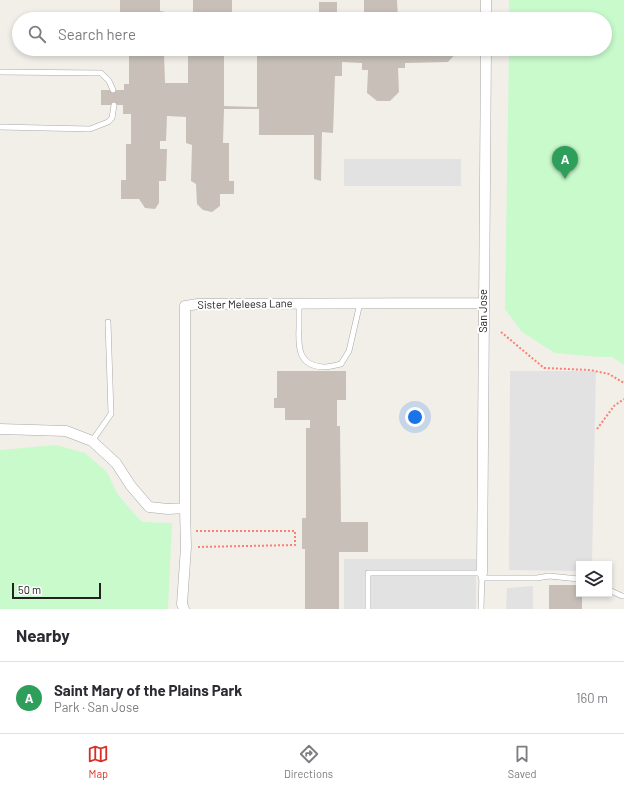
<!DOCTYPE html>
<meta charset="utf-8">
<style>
body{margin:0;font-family:Barlow,sans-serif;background:#f7f7f7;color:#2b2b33}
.controls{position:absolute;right:12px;bottom:12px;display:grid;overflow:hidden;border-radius:0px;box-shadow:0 2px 6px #0003}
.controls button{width:36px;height:36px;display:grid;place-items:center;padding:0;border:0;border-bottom:1px solid #e1e1e2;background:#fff;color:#2b2b33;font:20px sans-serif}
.scale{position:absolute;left:12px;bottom:10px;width:89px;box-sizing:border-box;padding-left:4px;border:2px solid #222;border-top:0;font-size:11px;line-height:14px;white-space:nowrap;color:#222;-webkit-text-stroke:3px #fff;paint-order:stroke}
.you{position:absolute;left:415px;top:417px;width:14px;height:14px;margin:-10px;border:3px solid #fff;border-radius:50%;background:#1a73e8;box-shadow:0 0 0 6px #1a73e833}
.badge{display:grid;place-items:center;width:26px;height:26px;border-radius:50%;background:#d93025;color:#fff;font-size:13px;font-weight:700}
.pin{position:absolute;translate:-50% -33px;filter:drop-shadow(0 1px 2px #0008)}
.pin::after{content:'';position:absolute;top:21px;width:14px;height:12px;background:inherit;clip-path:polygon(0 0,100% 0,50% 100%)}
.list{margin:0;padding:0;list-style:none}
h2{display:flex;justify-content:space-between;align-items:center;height:52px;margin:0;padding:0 16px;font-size:17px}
h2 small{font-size:13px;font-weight:400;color:#7c7c81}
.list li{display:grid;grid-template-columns:26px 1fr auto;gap:12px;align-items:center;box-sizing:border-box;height:72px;padding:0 16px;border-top:1px solid #e1e1e2}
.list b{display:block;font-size:15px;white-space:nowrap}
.list p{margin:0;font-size:13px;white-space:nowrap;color:#7c7c81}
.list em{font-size:13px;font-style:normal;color:#7c7c81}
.icon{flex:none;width:22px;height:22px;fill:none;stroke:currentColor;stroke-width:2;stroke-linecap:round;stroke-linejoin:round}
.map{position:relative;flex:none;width:624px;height:609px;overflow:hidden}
.search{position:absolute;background:#fff;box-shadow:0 2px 6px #0003;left:12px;right:12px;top:12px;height:44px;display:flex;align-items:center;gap:10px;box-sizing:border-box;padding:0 14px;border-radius:22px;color:#7c7c81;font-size:15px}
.sheet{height:124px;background:#fff}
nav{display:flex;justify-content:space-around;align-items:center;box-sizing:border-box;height:56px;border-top:1px solid #e1e1e2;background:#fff;font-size:11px;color:#7c7c81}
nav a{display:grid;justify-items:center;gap:2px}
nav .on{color:#d93025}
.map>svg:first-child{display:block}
.park{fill:#c8facc}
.parking{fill:#e2e2e2}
.building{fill:#c7bfb8}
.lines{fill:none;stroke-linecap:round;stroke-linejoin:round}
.lane-casing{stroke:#a9a9a9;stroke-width:6}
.street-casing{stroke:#a9a9a9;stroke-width:11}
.path{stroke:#fa8072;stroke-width:2;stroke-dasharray:2 2;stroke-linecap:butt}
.lane{stroke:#fff;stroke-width:5}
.street{stroke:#fff;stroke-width:10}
.labels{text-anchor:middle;stroke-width:4;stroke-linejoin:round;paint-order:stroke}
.street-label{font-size:11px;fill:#222;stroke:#fff}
</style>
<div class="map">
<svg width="624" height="609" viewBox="0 0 624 609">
<rect width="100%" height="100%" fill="#f2efe9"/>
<path class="park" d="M509 0H624V365L612 357H600L555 353 522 332 505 309 509 49H605V19H509Z
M56 445 85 453 107 472 118 495 142 522 172 523 168 609H0V450Z"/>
<path class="parking" d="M344 159H461V186H344Z
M510 371H596L592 564H579V571L509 570Z
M344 559H476V609H344Z
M533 586V609H506L507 588Z"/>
<path class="building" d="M120 0H160V11L165 12V19H124V17H120Z
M193 0H232V14H228V19H190V13H193Z
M364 0H397L398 19H364Z
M319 2H337V19H319Z
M124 49H155V53H164L165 83H188V52H195V49H228V51L224 52V106L257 107V49H458V51L448 62 405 63V68H398L399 92 390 101H377L367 93 368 70H362V63L342 62V76H335L333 133 322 132 321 181 314 179V135H259V109H224L223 143H229V181H234V194H220V206L212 212 203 210 197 204 196 184 191 181 192 145 186 143V117L167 116 166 141H160V149H167L166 181H159V203L155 209 145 208 139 199H121V180H126V144H131V114H123V105H101V90H124V84H129V52H124Z
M277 371H346V400H337V426H340L341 522H368V552H339V609H305V549H302V518H306V428H310V420H285V408H274V398H277Z
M549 585H579V594H582V609H549Z"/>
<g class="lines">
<defs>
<path id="lane" d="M0 72 101 73 109 81 113 90
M0 127 90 129 108 122 112 118 114 105
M299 303C299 312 299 320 299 328 298 348 299 366 323 367 329 367 336 365 341 364L349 351 360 303
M92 441 111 414 108 322
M481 578H537L549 576 579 579
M609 590 622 596H624
M368 609V573H482L481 609"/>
<path id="street" d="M486 19V0
M0 429 66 431 92 441 116 463 131 486 149 507 168 509 185 508
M482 573 486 49
M184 609 182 604 186 547 185 508V306L198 304 483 303"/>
</defs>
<use href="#lane" class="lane-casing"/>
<use href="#street" class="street-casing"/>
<path class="path" d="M501 332 544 368 590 370 609 374 624 383
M597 429 614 406 624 399
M196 531H295V545L197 547"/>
<use href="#lane" class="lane"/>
<use href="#street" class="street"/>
</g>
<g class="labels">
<g class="street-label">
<text transform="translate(245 304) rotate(-1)" y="4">Sister Meleesa Lane</text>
<text transform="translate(483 311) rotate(-90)" y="4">San Jose</text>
</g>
</g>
</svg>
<div class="controls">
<button><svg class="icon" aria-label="layers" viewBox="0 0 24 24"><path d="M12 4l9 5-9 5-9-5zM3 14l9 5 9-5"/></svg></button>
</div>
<div class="scale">50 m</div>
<div class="you"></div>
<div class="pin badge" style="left:565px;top:179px;background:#2e9e5b">A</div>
<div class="search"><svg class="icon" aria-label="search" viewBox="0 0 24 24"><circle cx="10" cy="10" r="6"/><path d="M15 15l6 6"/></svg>Search here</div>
</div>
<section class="sheet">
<h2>Nearby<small></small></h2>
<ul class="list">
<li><span class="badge" style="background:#2e9e5b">A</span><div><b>Saint Mary of the Plains Park</b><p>Park · San Jose</p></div><em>160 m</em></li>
</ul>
</section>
<nav>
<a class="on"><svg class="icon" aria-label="map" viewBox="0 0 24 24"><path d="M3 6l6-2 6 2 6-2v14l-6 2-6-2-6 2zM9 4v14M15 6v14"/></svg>Map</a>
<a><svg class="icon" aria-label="directions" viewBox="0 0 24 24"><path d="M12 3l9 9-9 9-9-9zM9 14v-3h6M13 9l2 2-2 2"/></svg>Directions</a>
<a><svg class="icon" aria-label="saved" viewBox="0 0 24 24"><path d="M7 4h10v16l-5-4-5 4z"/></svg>Saved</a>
</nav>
